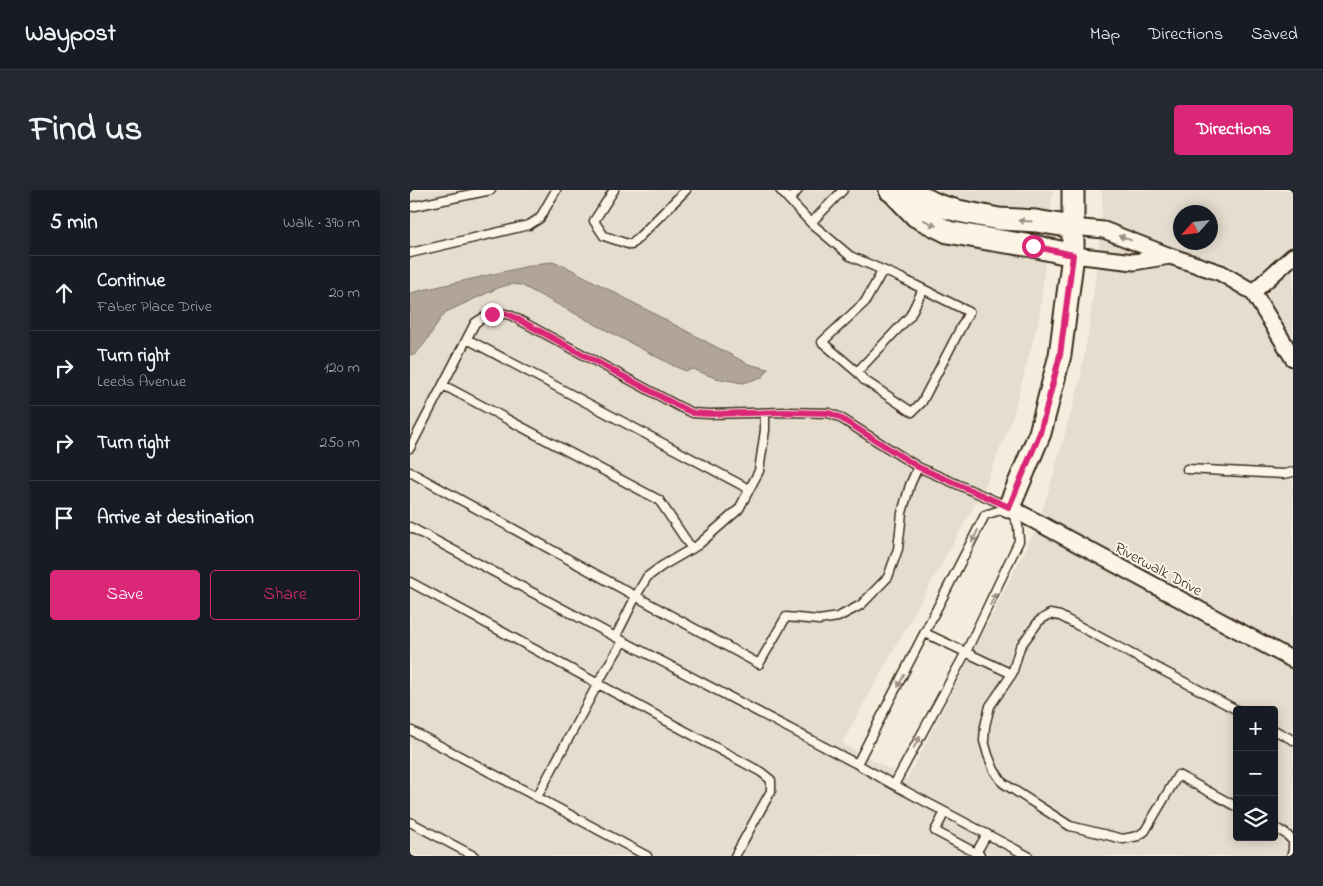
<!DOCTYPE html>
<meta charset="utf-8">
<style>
body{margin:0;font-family:"Indie Flower",sans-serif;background:#242831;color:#f1f3f6}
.controls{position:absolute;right:15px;bottom:15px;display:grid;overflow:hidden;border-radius:5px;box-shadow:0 2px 12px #0003}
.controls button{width:45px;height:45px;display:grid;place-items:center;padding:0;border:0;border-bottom:1px solid #363941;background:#171b24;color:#f1f3f6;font:25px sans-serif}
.compass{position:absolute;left:763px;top:15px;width:45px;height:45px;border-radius:50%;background:#171b24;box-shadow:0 2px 12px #0003;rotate:243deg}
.stop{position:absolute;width:15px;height:15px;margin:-11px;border:4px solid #db2777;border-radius:50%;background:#fff}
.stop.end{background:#db2777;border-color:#fff;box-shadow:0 1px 5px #0008}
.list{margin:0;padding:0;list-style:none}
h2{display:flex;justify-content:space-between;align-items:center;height:65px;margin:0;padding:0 20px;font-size:21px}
h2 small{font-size:16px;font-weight:400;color:#9ea1a6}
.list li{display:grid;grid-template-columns:32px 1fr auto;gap:15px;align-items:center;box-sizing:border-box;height:75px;padding:0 20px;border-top:1px solid #363941}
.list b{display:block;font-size:19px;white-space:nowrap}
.list p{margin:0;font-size:16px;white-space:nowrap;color:#9ea1a6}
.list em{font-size:16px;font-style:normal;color:#9ea1a6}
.actions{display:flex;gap:10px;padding:15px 20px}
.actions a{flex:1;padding:11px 0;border:1px solid #db2777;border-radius:5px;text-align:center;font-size:18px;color:#db2777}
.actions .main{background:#db2777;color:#fff}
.icon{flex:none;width:28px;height:28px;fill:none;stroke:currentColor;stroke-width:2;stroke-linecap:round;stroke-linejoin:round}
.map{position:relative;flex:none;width:883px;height:666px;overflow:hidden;border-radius:5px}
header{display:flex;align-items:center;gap:30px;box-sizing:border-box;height:70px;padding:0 25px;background:#171b24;border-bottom:1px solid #363941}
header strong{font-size:24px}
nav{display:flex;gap:28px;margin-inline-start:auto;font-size:18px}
.intro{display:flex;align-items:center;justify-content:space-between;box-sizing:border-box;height:120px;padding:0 30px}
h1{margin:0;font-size:35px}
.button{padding:12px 22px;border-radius:5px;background:#db2777;color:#fff;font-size:18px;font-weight:700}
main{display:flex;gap:30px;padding:0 30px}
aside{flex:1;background:#171b24;border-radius:5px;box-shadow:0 2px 12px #0003}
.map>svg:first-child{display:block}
.built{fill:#e5ddce;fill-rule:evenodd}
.water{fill:#b0a596;stroke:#817466}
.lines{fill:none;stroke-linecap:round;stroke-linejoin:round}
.lane-casing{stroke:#3b2a1e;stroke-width:11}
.street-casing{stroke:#3b2a1e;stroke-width:19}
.secondary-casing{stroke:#3b2a1e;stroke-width:25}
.lane{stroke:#fcf5e5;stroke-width:8}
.street{stroke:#fcf5e5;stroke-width:15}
.secondary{stroke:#fcf5e5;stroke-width:21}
.oneway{fill:#9c9082}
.route{stroke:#db2777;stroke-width:6}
.labels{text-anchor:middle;stroke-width:4;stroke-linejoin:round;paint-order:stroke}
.street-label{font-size:16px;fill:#3b2a1e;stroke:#fcf5e5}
</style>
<header>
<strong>Waypost</strong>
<nav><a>Map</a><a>Directions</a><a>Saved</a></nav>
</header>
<div class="intro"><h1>Find us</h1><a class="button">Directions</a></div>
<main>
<aside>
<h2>5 min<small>Walk · 390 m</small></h2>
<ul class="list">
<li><svg class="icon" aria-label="ahead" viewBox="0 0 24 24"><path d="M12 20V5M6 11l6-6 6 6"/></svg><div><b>Continue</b><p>Faber Place Drive</p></div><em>20 m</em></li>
<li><svg class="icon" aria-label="right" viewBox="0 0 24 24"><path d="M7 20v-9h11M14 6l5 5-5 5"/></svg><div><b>Turn right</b><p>Leeds Avenue</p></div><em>120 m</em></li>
<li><svg class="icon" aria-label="right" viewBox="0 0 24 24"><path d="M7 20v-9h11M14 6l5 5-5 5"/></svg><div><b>Turn right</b></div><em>250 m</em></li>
<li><svg class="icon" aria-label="arrive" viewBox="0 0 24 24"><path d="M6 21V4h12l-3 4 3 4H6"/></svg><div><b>Arrive at destination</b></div></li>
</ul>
<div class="actions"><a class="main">Save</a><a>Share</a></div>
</aside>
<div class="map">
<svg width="883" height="666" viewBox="0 0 883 666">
<rect width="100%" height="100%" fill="#f4eddd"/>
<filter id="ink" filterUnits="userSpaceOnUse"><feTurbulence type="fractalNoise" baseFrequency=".02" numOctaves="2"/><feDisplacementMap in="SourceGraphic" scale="10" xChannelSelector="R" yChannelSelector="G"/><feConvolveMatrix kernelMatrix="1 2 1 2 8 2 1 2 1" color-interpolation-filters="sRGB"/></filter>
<g filter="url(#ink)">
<path class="built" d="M0 0H643L629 129 602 229 575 296 432 553 497 589 626 339 638 303 669 194 679 138 687 74 692 24V0H883V666H0ZM771 22H801V52H771ZM827 520H864V647H827Z"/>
<path class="water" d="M142 72 153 75 338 174 358 179 353 187 333 193 305 188 283 179 276 181 266 177 111 95 101 94 88 98 36 122C24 135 18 153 4 165H0V103L132 73Z"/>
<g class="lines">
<defs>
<path id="lane" d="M204 0 184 31 194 46 221 55 276 0
M370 0 401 33 440 66 491 88 559 122 512 212 502 222 454 190 447 182 500 126 513 99
M379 10 388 0
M0 17 81 0
M401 33 433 0
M0 63 119 35 130 28 146 0
M57 149 339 299
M447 182 412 152 455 112 473 80
M33 195 249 310 282 359
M0 258 65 133C78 124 85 121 100 125L270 217 283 223 299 224 377 222 419 223 429 227 508 277 599 317 608 335 609 351 556 462 484 595
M777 279 874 284 883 282
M0 282 349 474 376 427 409 430 428 427 451 415 478 387 488 359 492 323 500 295 508 277
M0 337 213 451 447 574 484 595 618 666
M0 392 351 582 361 590V601L325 666
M515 443 602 484
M206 446 226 406 237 387 252 376 288 355 329 319 349 281 355 240V223
M213 451 193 484 127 607 237 666
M827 520 650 426 640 424 629 431 610 457 602 484 580 516 575 536 574 551 578 565 584 580 593 593 660 636 713 649 728 646 735 641 768 585 827 617
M0 540 127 607
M864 540 883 550
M447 574 575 325 597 318
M535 622 525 641 566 663
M0 632 64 666
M864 637 876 644 883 651V660L881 666
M570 665 566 663 577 644"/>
<path id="street" d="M663 37 694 40 760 66 811 83 843 102 883 168
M663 65 724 72 760 66
M843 102 883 66
M599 317 883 470"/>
<path id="secondary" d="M480 0 483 2 506 26 538 42 583 50 623 56 663 65
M483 2 509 6 527 15 548 21 589 29 626 31 663 37
M599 317 630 243 650 165 663 65V0"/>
</defs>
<use href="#lane" class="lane-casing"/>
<use href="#street" class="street-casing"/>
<use href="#secondary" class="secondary-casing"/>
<use href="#lane" class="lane"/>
<use href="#street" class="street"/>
<use href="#secondary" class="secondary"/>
</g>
<defs><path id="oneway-solid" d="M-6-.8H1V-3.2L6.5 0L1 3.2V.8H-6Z" transform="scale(1.25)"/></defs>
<g class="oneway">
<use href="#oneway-solid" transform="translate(615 31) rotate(-176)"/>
<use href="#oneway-solid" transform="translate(520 33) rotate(26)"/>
<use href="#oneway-solid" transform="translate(715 48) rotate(-160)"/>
<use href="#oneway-solid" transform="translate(565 346) rotate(116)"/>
<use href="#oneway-solid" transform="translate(583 409) rotate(-65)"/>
<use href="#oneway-solid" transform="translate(491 491) rotate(117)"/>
<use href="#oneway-solid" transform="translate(507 552) rotate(-61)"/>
</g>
</g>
<g class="lines" filter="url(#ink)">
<path class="route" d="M82 124 91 122 100 125 270 217 283 223 299 224 377 222 419 223 429 227 508 277 599 317 630 243 650 165 663 65 623 56"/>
</g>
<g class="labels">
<g class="street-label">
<text transform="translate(749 378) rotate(28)" y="6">Riverwalk Drive</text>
</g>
</g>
</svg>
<div class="controls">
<button>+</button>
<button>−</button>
<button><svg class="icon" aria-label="layers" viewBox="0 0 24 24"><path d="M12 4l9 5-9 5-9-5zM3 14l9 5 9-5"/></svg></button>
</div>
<svg class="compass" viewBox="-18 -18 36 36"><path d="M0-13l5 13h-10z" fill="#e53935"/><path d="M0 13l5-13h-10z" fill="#9ea1a6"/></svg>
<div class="stop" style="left:623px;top:56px"></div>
<div class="stop end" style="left:82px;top:124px"></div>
</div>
</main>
